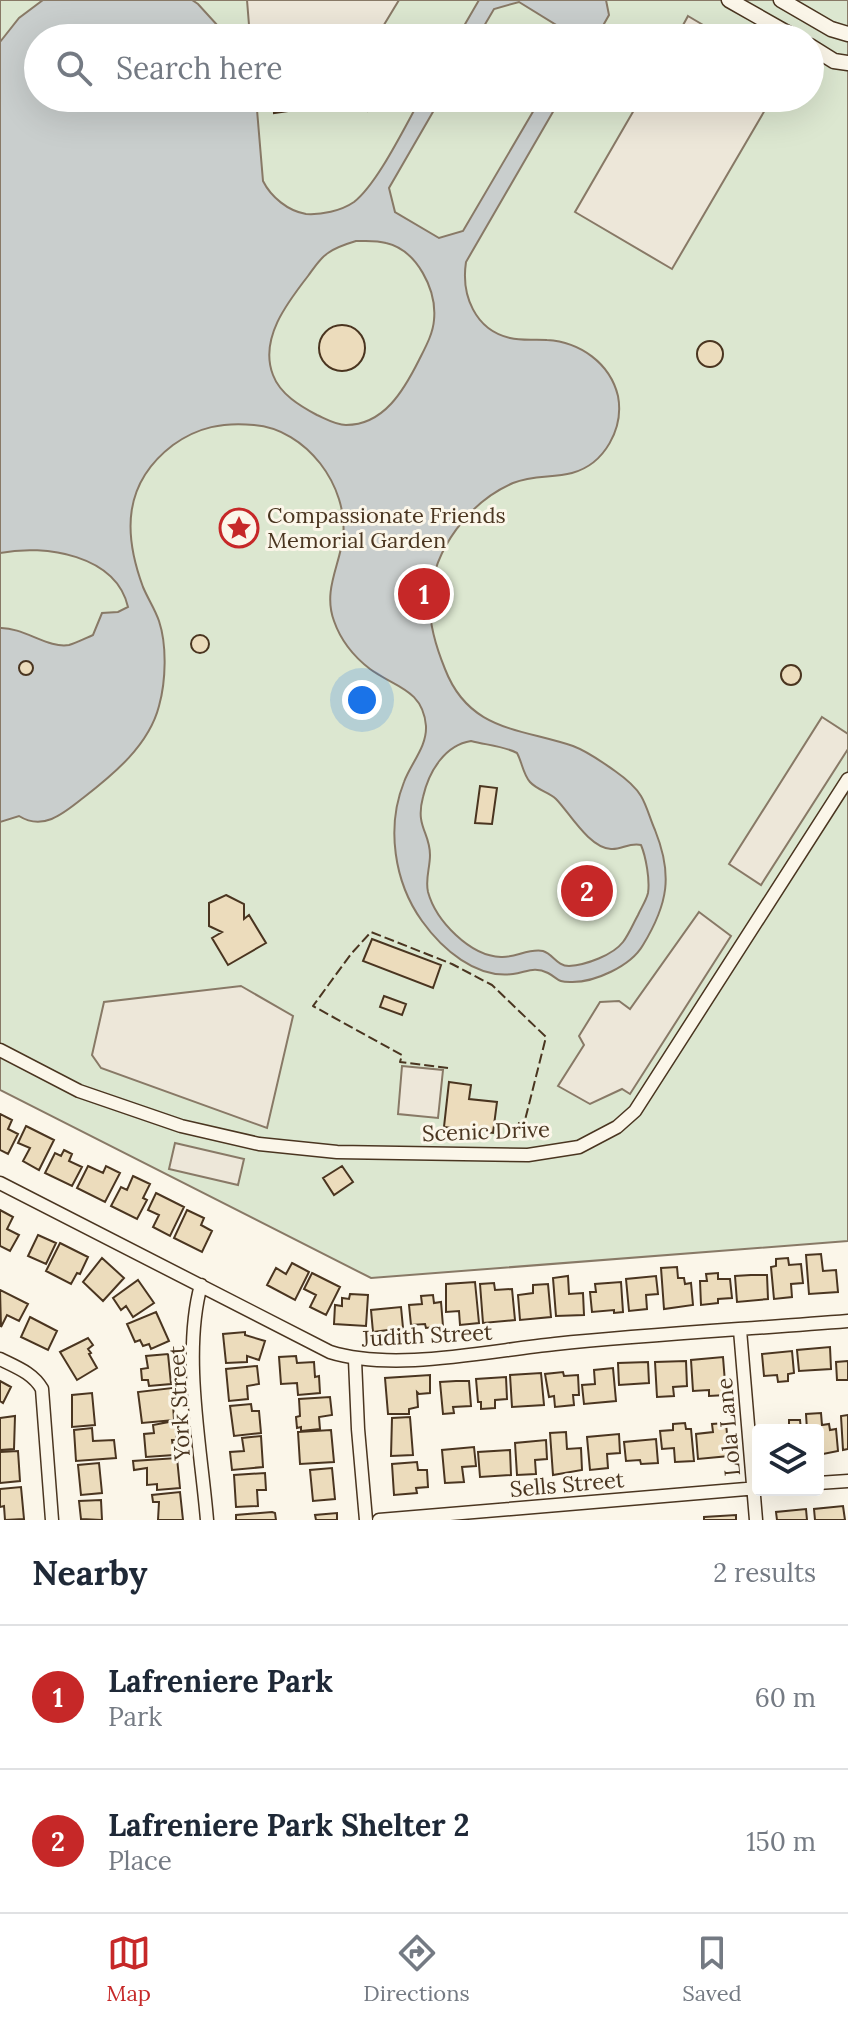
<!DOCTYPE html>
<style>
body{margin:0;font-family:Lora,serif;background:#f2f2f3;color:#1f2937}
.controls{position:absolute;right:24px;bottom:24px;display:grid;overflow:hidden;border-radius:8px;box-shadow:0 8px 32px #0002}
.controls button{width:72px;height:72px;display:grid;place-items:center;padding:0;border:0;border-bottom:2px solid #e0e1e3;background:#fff;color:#1f2937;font:40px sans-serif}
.you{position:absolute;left:362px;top:700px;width:28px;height:28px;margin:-20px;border:6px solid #fff;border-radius:50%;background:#1a73e8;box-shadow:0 0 0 12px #1a73e833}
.badge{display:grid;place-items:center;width:52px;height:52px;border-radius:50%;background:#c62828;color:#fff;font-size:26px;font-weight:700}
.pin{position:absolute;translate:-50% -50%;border:4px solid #fff;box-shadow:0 2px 8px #0006}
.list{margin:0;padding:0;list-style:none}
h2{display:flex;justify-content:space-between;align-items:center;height:104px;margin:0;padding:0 32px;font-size:34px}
h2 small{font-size:26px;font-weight:400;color:#747a83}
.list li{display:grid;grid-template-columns:52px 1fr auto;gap:24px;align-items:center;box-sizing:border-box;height:144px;padding:0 32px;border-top:2px solid #e0e1e3}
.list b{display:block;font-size:30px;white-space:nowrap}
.list p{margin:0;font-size:26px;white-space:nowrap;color:#747a83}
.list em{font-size:26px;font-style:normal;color:#747a83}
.icon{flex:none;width:44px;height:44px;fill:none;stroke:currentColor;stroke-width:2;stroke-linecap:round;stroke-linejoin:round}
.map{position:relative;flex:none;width:848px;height:1520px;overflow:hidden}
.search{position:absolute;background:#fff;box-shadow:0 8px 32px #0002;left:24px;right:24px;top:24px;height:88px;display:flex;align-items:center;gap:20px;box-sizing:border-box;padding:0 28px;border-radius:44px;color:#747a83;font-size:30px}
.sheet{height:392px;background:#fff}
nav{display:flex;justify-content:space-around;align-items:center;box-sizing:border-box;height:112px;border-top:2px solid #e0e1e3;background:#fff;font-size:22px;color:#747a83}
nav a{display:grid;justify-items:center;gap:4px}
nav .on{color:#c62828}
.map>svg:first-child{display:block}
.green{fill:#dce7d0;stroke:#887966;stroke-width:2;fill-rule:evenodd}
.parking{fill:#ede7d9;stroke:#887966;stroke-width:2}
.water{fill:#c9cecd;stroke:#887966;stroke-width:2;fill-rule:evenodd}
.building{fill:#ecdcbc;stroke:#4a3520;stroke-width:2}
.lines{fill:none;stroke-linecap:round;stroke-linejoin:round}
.minor-casing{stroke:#4a3520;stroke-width:15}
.tertiary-casing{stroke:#4a3520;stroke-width:17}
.minor{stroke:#fbf6e9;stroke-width:12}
.tertiary{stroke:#fbf6e9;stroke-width:14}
.fence{stroke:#4a3520;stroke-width:2;stroke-dasharray:10 4;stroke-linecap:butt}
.labels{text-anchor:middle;stroke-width:6;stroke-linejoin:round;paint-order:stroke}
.poi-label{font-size:22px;fill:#4a3520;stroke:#fbf6e9;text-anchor:start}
.street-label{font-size:22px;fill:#4a3520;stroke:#fbf6e9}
</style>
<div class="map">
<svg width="848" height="1520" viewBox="0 0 848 1520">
<rect width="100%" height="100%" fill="#fbf6e9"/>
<path class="green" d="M0 0H848V1241L371 1278 0 1090ZM38 38H810V98H38Z"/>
<path class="parking" d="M247 0H399L376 38H270L249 25Z
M688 16 725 38H676Z
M641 98H772L672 269 575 212Z
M822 717 848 734V749L761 885 729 864Z
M699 912 731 936 630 1094 622 1089 590 1104 558 1086 584 1045 579 1036 600 1002 619 1001 630 1009Z
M241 986 293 1016 267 1128 101 1068 92 1055 104 1002Z
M402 1066 443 1070 438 1118 398 1114Z
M175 1143 244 1159 238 1185 169 1169Z"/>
<path class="water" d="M43 0H192L198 4 229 38H38V98H256L263 181C271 197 288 211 306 214 321 215 341 211 354 202 378 183 405 126 421 98H441L389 188 395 212 439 238 463 231 541 98H561L466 262C461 295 475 330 510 338 522 341 535 339 547 340 580 342 610 363 618 396 624 428 605 464 572 473 552 478 533 475 513 483 469 502 434 549 430 597 428 620 436 647 445 669 469 731 519 728 573 746 589 752 602 762 615 771 625 778 635 786 641 796 647 806 650 819 655 830 673 875 668 904 643 945 631 966 594 983 570 982 557 982 559 979 548 973 534 966 527 972 513 974 476 979 442 949 422 921 394 882 386 827 404 782 411 763 427 747 426 726 423 689 394 687 370 669 353 656 341 641 334 621 323 591 339 567 343 538 349 486 306 429 254 425 223 422 198 427 173 445 123 483 123 533 143 587 148 599 155 609 159 621 167 645 166 681 159 706 149 745 114 774 83 798 63 814 43 831 19 816L0 822V628C23 627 49 649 69 645 76 643 86 638 93 635L102 613 118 612 128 607C116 555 45 544 0 553V42L19 18ZM356 241C366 241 376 240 386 243 417 250 437 290 434 320 433 334 425 348 419 360 404 390 384 425 346 425 336 425 326 419 317 415 300 406 280 394 273 375 259 339 287 303 308 276 314 268 320 258 328 253 336 247 346 244 356 241ZM471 741C486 745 504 746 517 753 522 762 523 774 530 782 537 790 549 792 556 799 569 812 589 848 611 849 621 850 630 842 641 845 646 857 650 880 648 893 646 901 641 908 638 915 633 924 629 934 623 942 613 955 586 965 569 966 557 966 553 954 543 951 529 948 515 958 501 957 470 956 436 921 428 892 425 879 430 868 430 855 430 832 415 827 423 797 429 771 445 745 471 741Z
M479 0H606L609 15 596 38H564L561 28 519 2 494 9 477 38H457Z"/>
<path class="building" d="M273 98H288L289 111 274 113Z
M372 98 374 99 367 111 346 99Z
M319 348a23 23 0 1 1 46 0a23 23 0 1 1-46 0Z
M697 354a13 13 0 1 1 26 0a13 13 0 1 1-26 0Z
M191 644a9 9 0 1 1 18 0a9 9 0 1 1-18 0Z
M19 668a7 7 0 1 1 14 0a7 7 0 1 1-14 0Z
M781 675a10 10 0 1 1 20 0a10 10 0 1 1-20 0Z
M480 786 497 788 492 824 475 823Z
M584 874 601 880 602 897 590 909 573 902 571 885Z
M226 895 244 904V919L249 915 266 943 228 965 212 938 222 932 209 926V903Z
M372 939 441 965 433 988 363 961Z
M384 996 406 1004 402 1015 380 1007Z
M449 1082 471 1085 469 1099 497 1102 493 1133 444 1127Z
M0 1114 12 1120 8 1129 18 1134 8 1154 0 1150Z
M26 1126 54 1140 39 1170 23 1161 30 1148 18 1143Z
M64 1150 72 1154 69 1161 82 1167 72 1186 45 1173 55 1153 61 1156Z
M88 1166 103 1173 106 1166 120 1173 105 1202 77 1188Z
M342 1166 353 1182 334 1195 323 1178Z
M133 1176 150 1184 143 1198 147 1200 137 1219 111 1206 121 1187 127 1190Z
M156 1193 184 1207 170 1236 153 1227 159 1215 148 1210Z
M0 1210 13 1217 7 1229 19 1235 10 1251 0 1246Z
M187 1210 204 1218 201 1225 212 1231 202 1252 174 1238Z
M38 1235 56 1243 46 1264 28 1256Z
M60 1243 88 1257 80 1274 77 1273 71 1284 46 1271Z
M821 1254 823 1271 836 1270 838 1292 809 1294 806 1255Z
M102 1258 124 1278 103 1301 83 1282Z
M788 1258 789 1265 801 1264 803 1283 791 1284 792 1297 774 1299 771 1267 776 1266V1259Z
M292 1263 309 1272 295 1300 267 1285 276 1268 286 1274Z
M677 1267 678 1278H684L685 1284 691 1283 693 1305 664 1309 661 1268Z
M312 1273 340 1287 326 1315 310 1307 316 1295 304 1289Z
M718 1273V1279H730L732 1298 718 1299V1303L701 1305 700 1281H707L706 1274Z
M751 1275H767L768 1299 737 1302 735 1276Z
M568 1276 569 1294 583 1293 584 1315 556 1316 553 1278Z
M656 1276 658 1294 646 1295 647 1309 629 1311 626 1279Z
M138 1280 154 1303 133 1317 126 1306 121 1310 113 1298Z
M475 1282 479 1323 460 1325 459 1311 446 1312V1284Z
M621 1282 623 1312 614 1313V1310L592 1312 590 1292H596L595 1284Z
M494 1283 495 1290 512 1289 515 1320 483 1323 480 1284Z
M548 1284 551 1317 520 1320 518 1295 533 1293V1285Z
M0 1290 28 1304 19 1321 7 1315 1 1327Z
M350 1294 368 1295 366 1326 334 1324 335 1305 342 1306V1298L349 1299Z
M433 1295 434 1303 441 1302 443 1326 426 1328 425 1324 411 1325 409 1305 422 1304 421 1296Z
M401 1307 403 1328 373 1332 371 1310Z
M156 1312 169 1341 151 1349 149 1344 143 1346 140 1340 135 1342 127 1324Z
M30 1317 57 1331 48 1350 21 1337Z
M245 1332V1335L265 1341 259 1360 247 1356V1362L226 1363 223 1334Z
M88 1338 93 1345 88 1349 91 1353 89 1354 97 1368 77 1380 60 1352Z
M830 1347 831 1369 799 1371 797 1350Z
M792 1351 794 1373 788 1374V1381L778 1382 777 1375 764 1376 762 1354Z
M168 1354 171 1384 149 1386 148 1380H142L141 1369 148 1368 146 1356Z
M296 1356 297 1363 314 1362 315 1377 319 1376 320 1393 298 1395 297 1383 281 1384 279 1357Z
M723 1357 726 1395 709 1396V1390L693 1391 691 1360Z
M686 1361 687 1386 673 1387 674 1396 657 1397 655 1362Z
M848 1361V1380H837L836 1362Z
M648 1362 649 1383 619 1385 618 1363Z
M257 1366 259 1384 247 1386 248 1399 229 1401 226 1369Z
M613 1368 616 1401 584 1404 582 1385 595 1384 594 1370Z
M563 1372 564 1376 578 1375 579 1395H573L574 1405 555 1407 554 1396 549 1397 545 1374Z
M541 1373 544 1405 512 1407 510 1375Z
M430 1375V1393L419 1394 417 1392 418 1407 409 1409V1414H388L385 1378Z
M506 1377 507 1399 495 1400V1408L481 1409V1402H478L476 1379Z
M0 1381 11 1387 3 1403 0 1401Z
M456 1381H469L471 1406 453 1407 454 1413 443 1414 440 1382Z
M172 1388 174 1420 142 1423 138 1392Z
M92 1393 95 1425 72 1427V1395Z
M330 1397 332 1415 319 1417 320 1429 301 1431V1427L297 1428 296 1417 300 1416 299 1399Z
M251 1404 252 1411H259L261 1433 234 1436 230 1406Z
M821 1413 822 1425 829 1424 830 1430 836 1429 838 1451 818 1455V1430H807L806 1414Z
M848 1415V1449L843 1450 841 1416Z
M15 1416 14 1449 0 1450V1418Z
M410 1417 413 1455 391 1456 392 1418Z
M789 1420H800L801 1430H769V1427L789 1426Z
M169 1422H175L177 1440H172L174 1455 146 1457 144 1434 154 1433 153 1425Z
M685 1423 686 1429H691L694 1461 675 1462 674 1448 662 1449 660 1431 673 1430V1424Z
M726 1423 729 1456 698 1459 696 1434 713 1432 712 1424Z
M92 1428 93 1441 114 1440 116 1458 76 1461 74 1430Z
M331 1430 334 1462 300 1464 298 1432Z
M566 1432 567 1449 581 1448 582 1470 553 1475 550 1433Z
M619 1434 620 1453 607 1454 608 1468 590 1470 587 1437Z
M261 1436 263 1467 232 1470 230 1452 244 1451 242 1438Z
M656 1439 658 1463 641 1464 640 1460 626 1461 624 1442Z
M546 1440 547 1459 535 1460 536 1474 517 1475 515 1443Z
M474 1447 476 1466 462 1467 464 1482 445 1483 442 1450Z
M510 1450 511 1475 480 1477 478 1452Z
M18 1451 20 1481 0 1483V1452Z
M177 1458 180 1488 157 1490V1484L147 1485V1468L134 1470 133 1461Z
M417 1462 418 1470H427L428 1487 416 1488 417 1493 394 1495 392 1464Z
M99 1463 102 1493 81 1495 78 1465Z
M332 1468 335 1499 313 1501 310 1470Z
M265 1473 266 1490H257L258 1506 236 1507 234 1475Z
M21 1487 24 1519 5 1520 4 1506 0 1507V1489Z
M180 1492 183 1520H158L159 1502H153L152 1495Z
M101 1500 102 1520 81 1519 79 1501Z
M843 1506 845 1520H815L814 1509Z
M806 1509 807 1520H777L776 1512Z
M272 1512 275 1513 276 1520H236V1515Z
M337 1513V1520H316L315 1515Z
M736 1515V1520H704V1517Z"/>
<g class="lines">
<defs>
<path id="minor" d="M0 1050 79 1091 181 1126 259 1144 337 1152 528 1155 579 1147 617 1127 635 1111 848 779
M0 1183 330 1352C394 1372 487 1351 555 1344 652 1334 750 1329 848 1321
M201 1285C182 1354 201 1448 207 1520
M740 1330 756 1520
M0 1359C16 1367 33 1373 42 1389L52 1520
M355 1360 358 1429 366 1520
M818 1483 848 1481
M379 1520 758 1488"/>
<path id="tertiary" d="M729 0 796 38
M781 0 831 29 848 34
M810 46 834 61 848 63"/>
</defs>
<use href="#minor" class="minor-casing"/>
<use href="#tertiary" class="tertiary-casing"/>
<use href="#minor" class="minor"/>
<use href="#tertiary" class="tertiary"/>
<path class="fence" d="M448 1068 400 1062 402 1055 313 1006 351 954 371 932 452 964 492 985 546 1037 524 1124 518 1123"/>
</g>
<defs>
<symbol id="sight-ring" viewBox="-11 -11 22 22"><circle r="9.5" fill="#fbf6e9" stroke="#c62828" stroke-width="1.5"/><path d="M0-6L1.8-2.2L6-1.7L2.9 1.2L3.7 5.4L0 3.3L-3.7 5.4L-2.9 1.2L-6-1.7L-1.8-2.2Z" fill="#c62828"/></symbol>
</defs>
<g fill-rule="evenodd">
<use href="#sight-ring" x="217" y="506" width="44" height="44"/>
</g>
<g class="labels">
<g class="poi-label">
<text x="267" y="523">Compassionate Friends<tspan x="267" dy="25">Memorial Garden</tspan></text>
</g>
<g class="street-label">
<text transform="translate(486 1131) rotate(-2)" y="8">Scenic Drive</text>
<text transform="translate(427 1335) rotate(-3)" y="8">Judith Street</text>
<text transform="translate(179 1403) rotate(-93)" y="8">York Street</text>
<text transform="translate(728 1427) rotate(-95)" y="8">Lola Lane</text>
<text transform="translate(567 1484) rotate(-5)" y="8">Sells Street</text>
</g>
</g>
</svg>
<div class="controls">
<button><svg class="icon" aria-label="layers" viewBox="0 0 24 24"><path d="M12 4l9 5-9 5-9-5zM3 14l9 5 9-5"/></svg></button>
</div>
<div class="you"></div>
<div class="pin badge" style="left:424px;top:594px">1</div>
<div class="pin badge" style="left:587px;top:891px">2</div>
<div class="search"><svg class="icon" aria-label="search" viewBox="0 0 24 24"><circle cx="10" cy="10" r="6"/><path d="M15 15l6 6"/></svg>Search here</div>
</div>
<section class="sheet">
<h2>Nearby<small>2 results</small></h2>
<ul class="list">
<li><span class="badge">1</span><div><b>Lafreniere Park</b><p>Park</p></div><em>60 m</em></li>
<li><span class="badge">2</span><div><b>Lafreniere Park Shelter 2</b><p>Place</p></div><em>150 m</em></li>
</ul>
</section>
<nav>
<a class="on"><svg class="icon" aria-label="map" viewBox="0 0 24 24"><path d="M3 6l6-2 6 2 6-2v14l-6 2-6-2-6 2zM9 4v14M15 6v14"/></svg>Map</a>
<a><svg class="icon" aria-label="directions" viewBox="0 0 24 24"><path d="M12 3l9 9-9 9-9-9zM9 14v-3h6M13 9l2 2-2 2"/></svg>Directions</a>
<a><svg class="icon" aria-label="saved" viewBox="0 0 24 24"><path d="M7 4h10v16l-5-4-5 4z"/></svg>Saved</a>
</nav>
